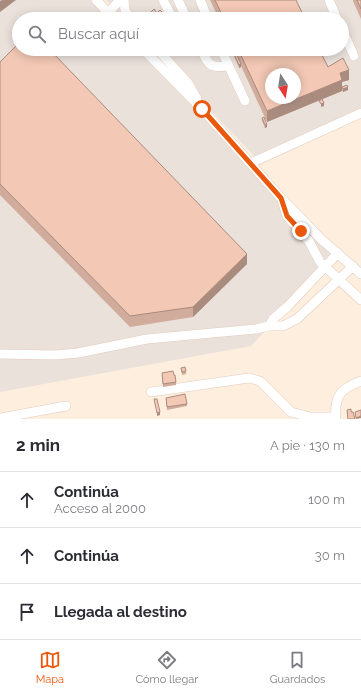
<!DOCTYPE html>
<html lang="es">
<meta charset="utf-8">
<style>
body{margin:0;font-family:Raleway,sans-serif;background:#f7f7f7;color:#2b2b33}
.compass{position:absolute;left:265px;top:68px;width:36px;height:36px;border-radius:50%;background:#fff;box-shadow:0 2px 10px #0003;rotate:168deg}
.stop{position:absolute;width:12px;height:12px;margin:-9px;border:3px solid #ea580c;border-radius:50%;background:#fff}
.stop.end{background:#ea580c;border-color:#fff;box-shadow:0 1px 4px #0008}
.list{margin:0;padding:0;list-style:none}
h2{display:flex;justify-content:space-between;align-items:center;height:52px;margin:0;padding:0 16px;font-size:17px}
h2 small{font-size:13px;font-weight:400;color:#7c7c81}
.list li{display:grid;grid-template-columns:26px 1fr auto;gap:12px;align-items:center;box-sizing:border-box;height:56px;padding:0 16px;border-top:1px solid #e1e1e2}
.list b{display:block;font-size:15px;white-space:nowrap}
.list p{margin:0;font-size:13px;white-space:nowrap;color:#7c7c81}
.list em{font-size:13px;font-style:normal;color:#7c7c81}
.icon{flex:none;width:22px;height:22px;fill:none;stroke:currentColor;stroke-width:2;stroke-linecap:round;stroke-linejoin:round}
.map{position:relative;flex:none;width:361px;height:419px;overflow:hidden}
.search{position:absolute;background:#fff;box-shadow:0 2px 10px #0003;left:12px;right:12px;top:12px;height:44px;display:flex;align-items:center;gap:10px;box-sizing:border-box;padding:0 14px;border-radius:22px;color:#7c7c81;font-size:15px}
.sheet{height:220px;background:#fff}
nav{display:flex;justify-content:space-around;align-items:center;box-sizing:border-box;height:56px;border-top:1px solid #e1e1e2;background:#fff;font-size:11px;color:#7c7c81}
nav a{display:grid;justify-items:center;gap:2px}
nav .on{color:#ea580c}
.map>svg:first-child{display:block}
.industrial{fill:#eae1db;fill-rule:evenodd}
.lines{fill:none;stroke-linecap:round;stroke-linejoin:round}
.minor-casing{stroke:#e2cbbd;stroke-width:10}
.minor{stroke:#fff;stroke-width:9}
.wall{fill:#d1ac9c}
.shaded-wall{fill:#aa8c7f}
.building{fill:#f3c8b5;stroke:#aa8c7f;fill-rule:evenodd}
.route{stroke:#ea580c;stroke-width:5}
</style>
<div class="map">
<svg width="361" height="419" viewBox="0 0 361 419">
<rect width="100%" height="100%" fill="#fdeede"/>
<path class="industrial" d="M0 0H99L117 19H19V49H145L338 253 251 346 0 392Z
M106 0H361V113L259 161 152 49H342V19H124ZM271 74H295V98H271Z"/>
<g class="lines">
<defs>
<path id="minor" d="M96 0 114 19
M124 0 125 10 130 19
M163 0 173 19
M178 0 187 19
M200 0 208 19
M329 0 337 19
M108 13 120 0
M342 29 354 56
M143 49 202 109 281 198 321 239 361 274
M157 49 188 83 197 99
M201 49C209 66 210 68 229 66
M221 49 245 101
M251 163 361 113
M282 200 287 216 309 241 320 262 361 300
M269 326 273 319 287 307 338 253
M0 354 55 355 78 353 147 339 256 329 269 326H283L297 319 353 266
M151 392 249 378 260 381 291 412 310 417H335
M0 418 66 406
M336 419C334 396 340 389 361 381"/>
</defs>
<use href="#minor" class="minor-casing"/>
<use href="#minor" class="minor"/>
</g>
<path class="wall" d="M210 0H296L305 19H219Z
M353 0H361V19L353 1Z
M233 49H319L328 67 349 80 342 82V87L348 90 343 92 342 90V91L267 122 241 66V67L239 68 234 56V54L235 53Z
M0 62 247 264 193 317 130 327 0 195Z
M262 118 267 127 265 128 262 121Z
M181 368 186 371V374L182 375Z
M162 373 174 375 176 382V385L163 387Z
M166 398 187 404V406L167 410Z"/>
<path class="shaded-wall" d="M2 0H16L0 12V1Z
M165 15V19H162V18Z
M241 64V67L239 68V65Z
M349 70V80L342 82V91L267 122V111L340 73Z
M348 87V90L343 92V89Z
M324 103V106L321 107V104Z
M265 125H267V127L265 128Z
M247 254V264L193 317V307Z
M160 412V415L157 416V413Z
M361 416V418L356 419V418Z"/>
<path class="building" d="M215 0H296L305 19H224Z
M357 0H361V9Z
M154 9 157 13 160 10 165 15 162 18 163 19H144Z
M19 43V49H49L247 254 193 307 130 316 0 184V62Z
M238 49H319L328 67 343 58 349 70 340 73 342 80 267 111ZM271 74H295V98H271Z
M236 53 241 64 239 65 234 54Z
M347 85 348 87 343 89 342 87Z
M322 99 324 103 321 104 319 101Z
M264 117 267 125H265L262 118Z
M185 367 186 371 182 372 181 368Z
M173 371 174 375H175L176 382 163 384 162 373Z
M185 394 187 404 167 407 166 398Z
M154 399H157L160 412 157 413Z
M351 409V412H353L355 419H348L347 410Z
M361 410V416L356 418 355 412Z"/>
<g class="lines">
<path class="route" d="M202 109 281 198 287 216 301 231"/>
</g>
</svg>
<svg class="compass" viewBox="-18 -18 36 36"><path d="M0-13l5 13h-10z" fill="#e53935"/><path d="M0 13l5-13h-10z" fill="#7c7c81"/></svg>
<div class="stop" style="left:202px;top:109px"></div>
<div class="stop end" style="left:301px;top:231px"></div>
<div class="search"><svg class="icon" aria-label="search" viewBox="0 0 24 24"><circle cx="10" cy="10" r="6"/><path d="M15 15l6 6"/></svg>Buscar aquí</div>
</div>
<section class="sheet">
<h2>2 min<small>A pie · 130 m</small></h2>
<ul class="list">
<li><svg class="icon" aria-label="ahead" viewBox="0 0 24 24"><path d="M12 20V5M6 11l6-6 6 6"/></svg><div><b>Continúa</b><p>Acceso al 2000</p></div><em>100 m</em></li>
<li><svg class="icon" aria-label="ahead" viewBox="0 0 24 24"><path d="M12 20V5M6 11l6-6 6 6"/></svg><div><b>Continúa</b></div><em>30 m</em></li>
<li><svg class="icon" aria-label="arrive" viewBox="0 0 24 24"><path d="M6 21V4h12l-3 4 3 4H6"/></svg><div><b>Llegada al destino</b></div></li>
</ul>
</section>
<nav>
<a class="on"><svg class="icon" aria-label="map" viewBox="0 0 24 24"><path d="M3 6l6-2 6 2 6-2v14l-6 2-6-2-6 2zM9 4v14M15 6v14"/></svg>Mapa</a>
<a><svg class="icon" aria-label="directions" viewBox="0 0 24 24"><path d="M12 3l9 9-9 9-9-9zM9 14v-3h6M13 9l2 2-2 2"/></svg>Cómo llegar</a>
<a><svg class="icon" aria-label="saved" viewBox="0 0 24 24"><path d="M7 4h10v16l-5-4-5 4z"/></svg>Guardados</a>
</nav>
